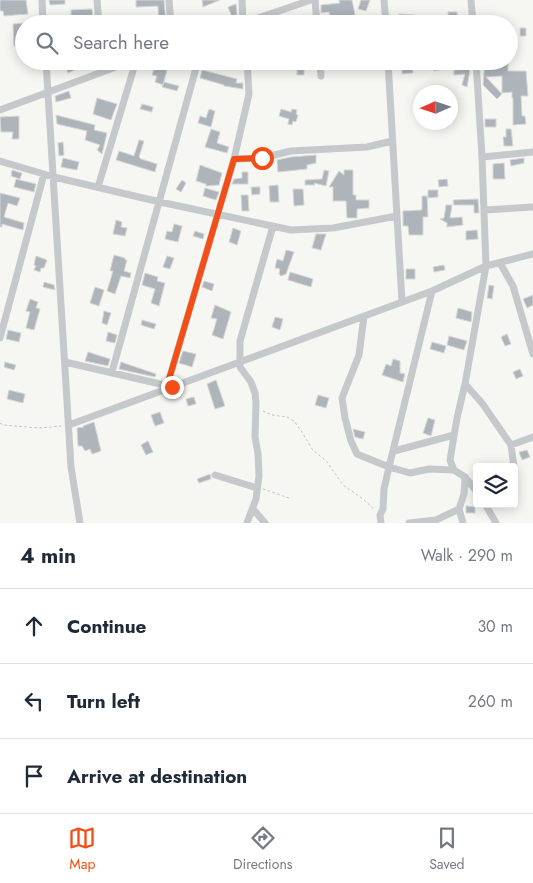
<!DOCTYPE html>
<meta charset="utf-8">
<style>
body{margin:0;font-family:Jost,sans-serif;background:#f2f2f3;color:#1f2937}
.controls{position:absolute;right:15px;bottom:15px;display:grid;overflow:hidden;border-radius:5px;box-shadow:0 2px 12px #0003}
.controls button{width:45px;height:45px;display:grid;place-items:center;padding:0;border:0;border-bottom:1px solid #e0e1e3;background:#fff;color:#1f2937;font:25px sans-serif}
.compass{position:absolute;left:413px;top:85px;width:45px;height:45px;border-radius:50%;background:#fff;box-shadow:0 2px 12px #0003;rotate:267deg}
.stop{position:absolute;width:15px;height:15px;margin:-11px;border:4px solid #f34e15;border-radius:50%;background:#fff}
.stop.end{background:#f34e15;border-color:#fff;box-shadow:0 1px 5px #0008}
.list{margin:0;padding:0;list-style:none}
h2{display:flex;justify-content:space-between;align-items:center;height:65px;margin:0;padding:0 20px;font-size:21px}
h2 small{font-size:16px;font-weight:400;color:#747a83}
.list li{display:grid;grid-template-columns:32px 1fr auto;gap:15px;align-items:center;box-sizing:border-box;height:75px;padding:0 20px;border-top:1px solid #e0e1e3}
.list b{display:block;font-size:19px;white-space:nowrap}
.list em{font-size:16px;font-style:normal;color:#747a83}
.icon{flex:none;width:28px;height:28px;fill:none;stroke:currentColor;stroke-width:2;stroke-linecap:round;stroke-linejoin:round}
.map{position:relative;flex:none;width:533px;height:523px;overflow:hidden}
.search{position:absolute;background:#fff;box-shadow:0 2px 12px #0003;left:15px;right:15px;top:15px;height:55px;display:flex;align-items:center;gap:12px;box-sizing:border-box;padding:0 18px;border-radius:28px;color:#747a83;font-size:19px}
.sheet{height:290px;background:#fff}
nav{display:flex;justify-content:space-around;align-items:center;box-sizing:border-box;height:70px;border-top:1px solid #e0e1e3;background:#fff;font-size:14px;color:#747a83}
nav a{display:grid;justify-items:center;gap:2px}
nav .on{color:#f34e15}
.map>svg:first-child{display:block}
.building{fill:#adb5bb;stroke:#d7d7d5}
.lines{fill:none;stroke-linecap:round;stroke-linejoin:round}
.path{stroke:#bec1c3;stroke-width:1;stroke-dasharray:2.5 2.5;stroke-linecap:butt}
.minor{stroke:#c5c9cc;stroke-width:7}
.route{stroke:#f34e15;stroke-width:6}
</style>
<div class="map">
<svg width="533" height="523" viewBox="0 0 533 523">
<rect width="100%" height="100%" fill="#f6f6f2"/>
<path class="building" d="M0 0H26L28 14 4 16 3 11H0Z
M49 0H65V4L50 5Z
M136 0H164L166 23H159L158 6 136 7Z
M202 0H220L203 7Z
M339 0H352L355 15 330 18 329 12 321 13V5L340 3Z
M361 0H370L366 11 358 9Z
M236 4 237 14 232 17 228 7Z
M92 9 93 19 71 20V10Z
M448 12H457L458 24H449Z
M399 14 415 15V24H399Z
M136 16 137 24H114V18Z
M24 23V46H14L13 24Z
M520 28H526V36H520Z
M158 61H161L164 69 167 70 163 85 155 82 157 76 152 75 156 62Z
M297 61H304V75H297Z
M402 61H412L413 73 402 74Z
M432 61H446L448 68 434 71Z
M485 62 508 63V71H526L528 96H521L522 116H525L526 124 513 125V98H512V92L502 93V76L486 77 502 94 497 99 483 85Z
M77 64 79 68 68 73 66 68Z
M470 69 467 87 462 85 465 74 454 75V70Z
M202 70 237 79 236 83H243V89L224 86V85L200 78Z
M164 82 179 86 177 91 162 87Z
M69 91 71 98 56 102 55 96Z
M97 98 117 104 111 120 93 114Z
M142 104 153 107 152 112 140 109Z
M209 109 215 111 211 127 198 123 200 116 206 118Z
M281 109 291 112 292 109 297 110 296 114 298 115 296 122 293 121 292 125 288 124 289 119 279 116Z
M56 115 95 125 94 130 107 133 102 154 97 150 100 145 85 140 87 131 57 124Z
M19 116V139H12L13 132H1L0 117Z
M485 119H496V127H485Z
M211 129 220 132 217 143 229 147 227 153 205 147Z
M506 129H511L513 146H504L503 137H506Z
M139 140 144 141 139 157 141 159 157 164 155 172 116 160 119 151 134 156Z
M63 142 64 155 59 156 58 143Z
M316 155V163L307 165V169L278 172 277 160 291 157Z
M63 158 79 162 77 170 61 167Z
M524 158V163L511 166 510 160Z
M504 163 505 179H493V164Z
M200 165 222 173 219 185 206 186V184L196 181Z
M12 170 22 173 20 179 11 176Z
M324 170 329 171 326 186 314 183 315 185H305V180L322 179Z
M344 170H353V195H356V200H369V208L357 209V218H347L346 201H333V187H329L339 171 344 175Z
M242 172H248V184H232L234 179 242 178Z
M16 179 36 184 34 192 14 187Z
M447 179 448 186 439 187 438 180Z
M182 180 186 183 181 192 176 189Z
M278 185 279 202H270L269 186Z
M251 187H260V194L252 195Z
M205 188 219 192 216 200 203 196Z
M293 189H303L304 205 294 206Z
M428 190H438V197L428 198Z
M0 193 20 198 17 206 8 203 4 217 24 223 23 230 2 224V227H0Z
M241 195H248L249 211H242Z
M422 196H427L428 217H423V235H409L408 226H403V211L422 210Z
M478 199 479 213H474V205H454L453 200Z
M446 205H452L450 218 462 217 463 225 447 227V223L440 219 444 218Z
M116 220 122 222 121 227 127 228 125 236 113 234Z
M174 224 182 226 178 242 165 239 167 231 172 232Z
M233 228 241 231 237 245 229 242Z
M477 230 478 239 466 240V231Z
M195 231 204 234 203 239 193 236Z
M316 234H326L321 250 312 248Z
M286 250 294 252 286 274 281 276 279 274 280 269 275 268 277 259 283 261Z
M114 255 125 258V260H127L124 271 131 273 130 278 121 276 115 294 107 291 113 271H110Z
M36 256 47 260 44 268H41L40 272 34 270 36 266 34 265Z
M167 256 174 258 170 269 163 267Z
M444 265 445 270 434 272 433 267Z
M406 269H415V279H406Z
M290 272 313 279 311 287 288 280Z
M145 273 158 277 157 281 165 283 159 306 151 303 155 289 142 285Z
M204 281 214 284 212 291 202 287Z
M44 282 54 285 55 290 43 287Z
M489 285 494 286 492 299 487 298Z
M95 287 104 290 99 306 90 303Z
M533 295V305L527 308 523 299Z
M30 299 38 302 36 308 40 309 34 330 26 328 30 312 26 311Z
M215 305 231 312 223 339 212 335 217 319 211 318Z
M458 308 472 312 471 322 456 318Z
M104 311 111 313 107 325 102 323Z
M275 317 283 319 280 330 272 327Z
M142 320 156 324 154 329 141 325Z
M8 330 21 333 19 342 6 339Z
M108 332 117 335 115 343 106 341Z
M507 334 511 344 505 346 501 337Z
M449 336 467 341 464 350 447 345Z
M432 342 446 346 444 353 430 349Z
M183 351 196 354 192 367 179 363Z
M88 352 110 359 108 366 85 361Z
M393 359 400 361V373L405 374 403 382 382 375 386 364 391 366Z
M5 362 16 365 14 370 4 367Z
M121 362 156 374 155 377 119 369Z
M520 369 523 376 516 379 513 372Z
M216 380 225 406 215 409 207 384Z
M9 390 25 394 23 403 7 399Z
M318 395 329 398 326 408 315 405Z
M194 397 196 404 188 406 186 399Z
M160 412 164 423 155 426 151 415Z
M428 418 435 420 431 436 423 433Z
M94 422 101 451 92 454 90 449 85 451 82 446H78L77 428 84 427 83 426Z
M353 429 365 432 363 439 355 437Z
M148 441 153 452 146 455 141 445Z
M527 450 530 457 522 460 519 452Z
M210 474 211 479 199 483 197 479Z
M466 506 475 507V513H466Z"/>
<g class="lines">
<path class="path" d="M263 411 272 415 287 417 294 421 302 432 312 449 327 462 343 485 363 499 375 510
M0 423 3 425 39 428 61 426
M263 489 289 498"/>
<path class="minor" d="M42 0 43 24
M97 0 99 24
M169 0 171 24
M242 0 243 24
M315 0 317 24
M384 0 386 24
M471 0 473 24
M241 24 311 0
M46 61 71 467 80 523
M102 61 103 71
M320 61 321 76
M388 61 402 302
M476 61 482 157 486 266 465 384 457 418 450 460 454 470 465 477 477 492
M0 110 132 61
M482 157 533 152
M234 159 262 158 291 151 367 147 392 141
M0 161 54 177 160 202 291 230 333 228 397 216
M98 187 136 61
M485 210 533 207
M500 263 513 286 533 354
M432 291 389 467 410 473 429 469 454 470
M364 316 359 355 342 398 345 418 351 441 357 454 389 467 384 489 383 509 380 515 381 523
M0 338 44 174
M65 362 169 386
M112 372 198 61
M465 384 482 403 511 445 514 467
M167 386 234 159 249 94 247 61
M69 425 432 291 486 266 533 254
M511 445 533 437
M394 451 454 435
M215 475 257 488
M485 504 496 523
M253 509 265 523
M247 523 256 499 259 476 258 454 255 437 256 402 255 393 251 382 240 367V341L273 226
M409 523 436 520 459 509
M463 523 459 509 464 494 465 477"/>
</g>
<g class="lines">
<path class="route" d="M172 387 167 386 234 159 262 158"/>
</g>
</svg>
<div class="controls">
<button><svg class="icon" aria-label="layers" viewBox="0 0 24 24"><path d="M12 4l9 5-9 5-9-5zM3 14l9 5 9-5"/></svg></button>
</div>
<svg class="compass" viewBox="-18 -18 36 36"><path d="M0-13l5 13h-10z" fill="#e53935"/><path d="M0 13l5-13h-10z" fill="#747a83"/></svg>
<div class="stop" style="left:262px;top:158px"></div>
<div class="stop end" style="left:172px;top:387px"></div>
<div class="search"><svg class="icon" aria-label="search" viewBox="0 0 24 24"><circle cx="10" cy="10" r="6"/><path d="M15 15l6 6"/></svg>Search here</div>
</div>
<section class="sheet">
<h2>4 min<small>Walk · 290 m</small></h2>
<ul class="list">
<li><svg class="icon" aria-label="ahead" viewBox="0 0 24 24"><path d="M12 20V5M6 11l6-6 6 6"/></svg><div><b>Continue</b></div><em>30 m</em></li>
<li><svg class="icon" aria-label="left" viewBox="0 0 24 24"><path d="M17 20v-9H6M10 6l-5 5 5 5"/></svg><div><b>Turn left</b></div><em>260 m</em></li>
<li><svg class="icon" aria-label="arrive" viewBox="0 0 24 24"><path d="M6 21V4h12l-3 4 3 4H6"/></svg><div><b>Arrive at destination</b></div></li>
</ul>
</section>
<nav>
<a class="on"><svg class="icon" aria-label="map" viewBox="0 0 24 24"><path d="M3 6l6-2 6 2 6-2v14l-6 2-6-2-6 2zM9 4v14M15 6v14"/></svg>Map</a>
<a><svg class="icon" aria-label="directions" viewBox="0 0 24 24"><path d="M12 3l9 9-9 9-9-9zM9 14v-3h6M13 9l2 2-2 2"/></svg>Directions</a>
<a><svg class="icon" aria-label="saved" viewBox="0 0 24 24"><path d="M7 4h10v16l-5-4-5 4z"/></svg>Saved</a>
</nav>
